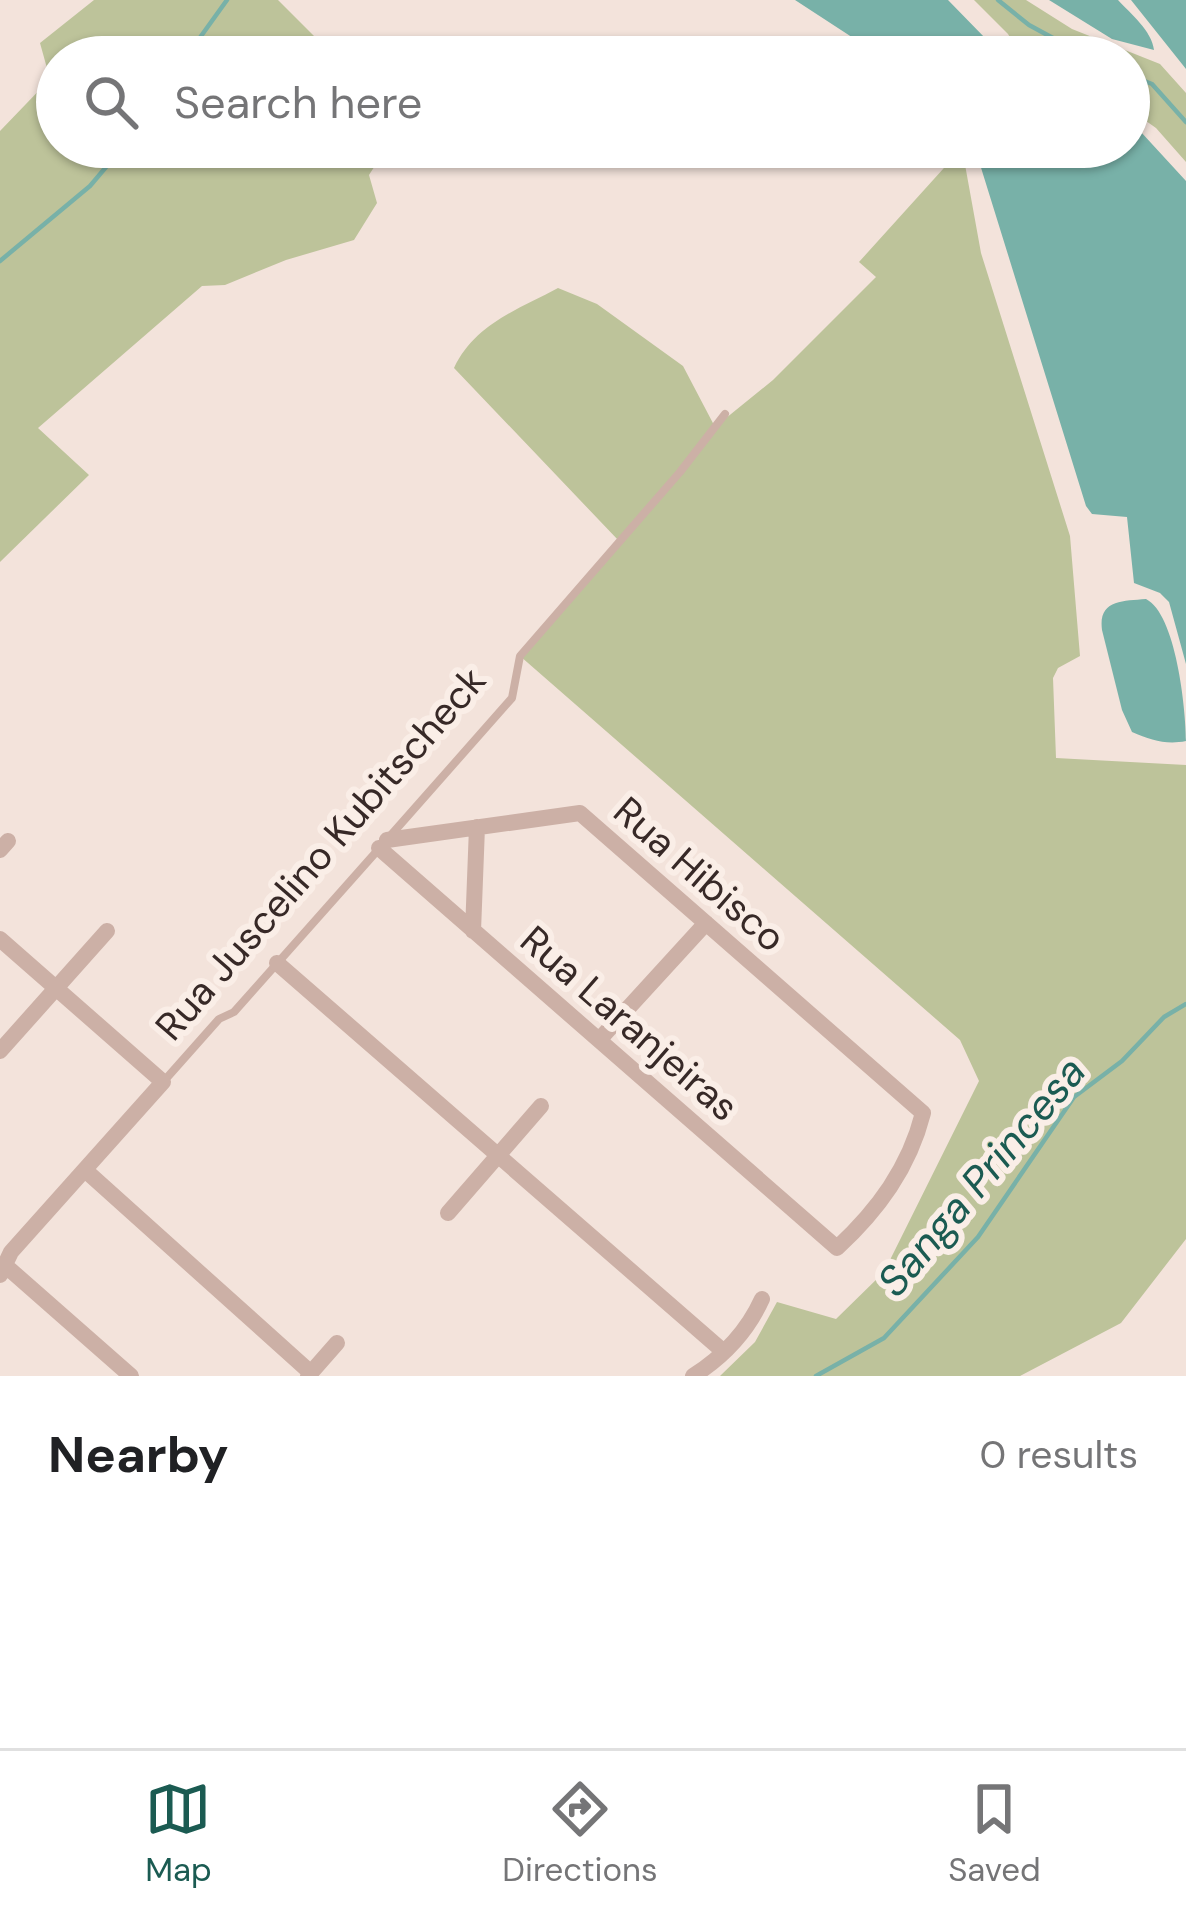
<!DOCTYPE html>
<style>
body{margin:0;font-family:"DM Sans",sans-serif;background:#f2f2f2;color:#202124}
.list{margin:0;padding:0;list-style:none}
h2{display:flex;justify-content:space-between;align-items:center;height:156px;margin:0;padding:0 48px;font-size:51px}
h2 small{font-size:39px;font-weight:400;color:#757577}
.icon{flex:none;width:66px;height:66px;fill:none;stroke:currentColor;stroke-width:2;stroke-linecap:round;stroke-linejoin:round}
.map{position:relative;flex:none;width:1186px;height:1376px;overflow:hidden}
.search{position:absolute;background:#fff;box-shadow:0 3px 9px #0004;left:36px;right:36px;top:36px;height:132px;display:flex;align-items:center;gap:30px;box-sizing:border-box;padding:0 42px;border-radius:66px;color:#757577;font-size:45px}
.sheet{height:372px;background:#fff}
nav{display:flex;justify-content:space-around;align-items:center;box-sizing:border-box;height:168px;border-top:3px solid #e0e0e0;background:#fff;font-size:33px;color:#757577}
nav a{display:grid;justify-items:center;gap:6px}
nav .on{color:#1b5b52}
.map>svg:first-child{display:block}
.green{fill:#bdc39a}
.water{fill:#78b1a8}
.lines{fill:none;stroke-linecap:round;stroke-linejoin:round}
.stream{stroke:#78b1a8;stroke-width:4.5}
.lane{stroke:#ccb0a6;stroke-width:8}
.street{stroke:#ccb0a6;stroke-width:16}
.labels{text-anchor:middle;stroke-width:12;stroke-linejoin:round;paint-order:stroke}
.street-label{font-size:39px;fill:#372927;stroke:#faeee7}
.water-label{font-size:42px;font-style:italic;fill:#1b5b52;stroke:#faeee7}
</style>
<div class="map">
<svg width="1186" height="1376" viewBox="0 0 1186 1376">
<rect width="100%" height="100%" fill="#f3e3db"/>
<path class="green" d="M94 0H278L335 57H57V147H387L369 175 377 203 354 240 286 260 225 285 202 286 38 428 89 475 0 562V131L50 79 40 43Z
M974 0H1026L1072 29 1160 64 1186 93V162L1156 128 1129 109V57H1021L1008 34Z
M962 148 981 253 1070 536 1080 656 1058 668 1053 678 1056 758 1186 765V1239L1121 1323 1020 1376H720L755 1342 777 1302 836 1319 884 1272 979 1081 960 1040 520 656 619 541 454 368C475 324 517 310 558 288L597 304 683 366 715 427 773 380 876 277 859 262Z"/>
<path class="water" d="M795 0H948L987 40 998 57H875L864 45Z
M1049 0H1118C1131 14 1152 31 1154 50L1112 39Z
M1131 0H1186V69Z
M1129 119 1186 181V664L1169 602 1160 593 1134 583 1127 517 1092 514 1086 506 978 158 979 147H1129Z
M1146 599C1176 614 1186 709 1186 741 1166 745 1151 740 1132 732L1122 710 1102 630C1098 600 1122 601 1146 599Z"/>
<g class="lines">
<path class="stream" d="M998 0 1029 25 1088 57
M186 57 227 0
M1129 75 1152 84 1186 122
M0 261 90 186 123 147
M816 1376 884 1338 978 1237 1074 1097 1122 1061 1164 1017 1186 1004"/>
<path class="lane" d="M391 835 512 698 520 656 680 472 725 414
M164 1081 219 1019 234 1012 377 851"/>
<path class="street" d="M379 848 837 1248C878 1210 909 1168 923 1113L580 813 387 840
M0 850 8 841
M473 931 477 827
M0 939 163 1082 11 1252 0 1275
M277 963 724 1352
M599 1040 706 923
M0 1051 107 931
M85 1170 311 1373
M448 1213 541 1106
M7 1267 131 1376
M308 1376 337 1343
M693 1376C723 1357 747 1332 762 1299"/>
</g>
<g class="labels">
<g class="street-label">
<text transform="translate(320 853) rotate(-49)" y="14">Rua Juscelino Kubitscheck</text>
<text transform="translate(700 874) rotate(41)" y="14">Rua Hibisco</text>
<text transform="translate(630 1023) rotate(41)" y="14">Rua Laranjeiras</text>
</g>
<g class="water-label">
<text transform="translate(981 1176) rotate(-50)" y="15">Sanga Princesa</text>
</g>
</g>
</svg>
<div class="search"><svg class="icon" aria-label="search" viewBox="0 0 24 24"><circle cx="10" cy="10" r="6"/><path d="M15 15l6 6"/></svg>Search here</div>
</div>
<section class="sheet">
<h2>Nearby<small>0 results</small></h2>
<ul class="list">
</ul>
</section>
<nav>
<a class="on"><svg class="icon" aria-label="map" viewBox="0 0 24 24"><path d="M3 6l6-2 6 2 6-2v14l-6 2-6-2-6 2zM9 4v14M15 6v14"/></svg>Map</a>
<a><svg class="icon" aria-label="directions" viewBox="0 0 24 24"><path d="M12 3l9 9-9 9-9-9zM9 14v-3h6M13 9l2 2-2 2"/></svg>Directions</a>
<a><svg class="icon" aria-label="saved" viewBox="0 0 24 24"><path d="M7 4h10v16l-5-4-5 4z"/></svg>Saved</a>
</nav>
